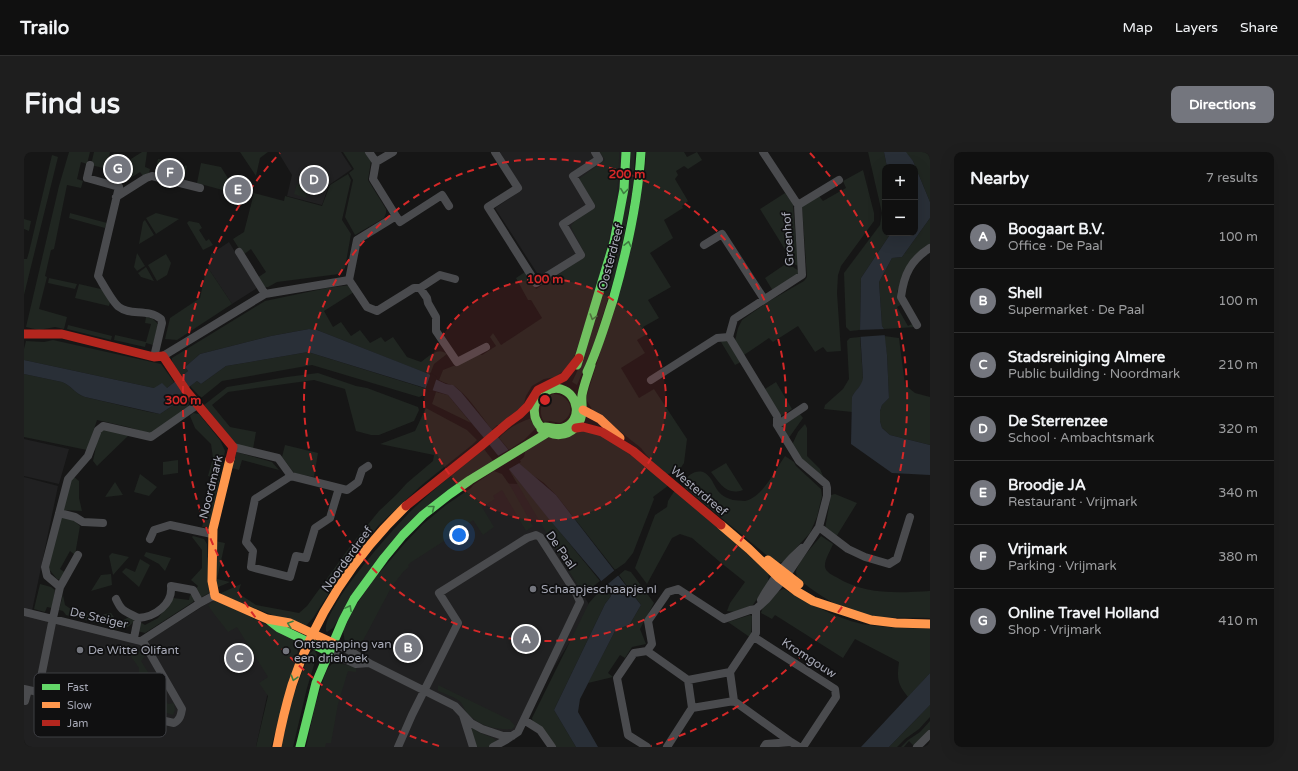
<!DOCTYPE html>
<meta charset="utf-8">
<style>
body{margin:0;font-family:"Varela Round",sans-serif;background:#1e1e1e;color:#f1f3f6}
.controls{position:absolute;right:12px;top:12px;display:grid;overflow:hidden;border-radius:8px;box-shadow:0 4px 16px #0002}
.controls button{width:36px;height:36px;display:grid;place-items:center;padding:0;border:0;border-bottom:1px solid #303030;background:#101010;color:#f1f3f6;font:20px sans-serif}
.you{position:absolute;left:435px;top:383px;width:14px;height:14px;margin:-10px;border:3px solid #fff;border-radius:50%;background:#1a73e8;box-shadow:0 0 0 6px #1a73e833}
.badge{display:grid;place-items:center;width:26px;height:26px;border-radius:50%;background:#74767e;color:#fff;font-size:13px;font-weight:700}
.pin{position:absolute;translate:-50% -50%;border:2px solid #fff;box-shadow:0 1px 4px #0006}
.list{margin:0;padding:0;list-style:none}
h2{display:flex;justify-content:space-between;align-items:center;height:52px;margin:0;padding:0 16px;font-size:17px}
h2 small{font-size:13px;font-weight:400;color:#9c9d9f}
.list li{display:grid;grid-template-columns:26px 1fr auto;gap:12px;align-items:center;box-sizing:border-box;height:64px;padding:0 16px;border-top:1px solid #303030}
.list b{display:block;font-size:15px;white-space:nowrap}
.list p{margin:0;font-size:13px;white-space:nowrap;color:#9c9d9f}
.list em{font-size:13px;font-style:normal;color:#9c9d9f}
.map{position:relative;flex:none;width:906px;height:595px;overflow:hidden;border-radius:8px}
header{display:flex;align-items:center;gap:24px;box-sizing:border-box;height:56px;padding:0 20px;background:#101010;border-bottom:1px solid #303030}
header strong{font-size:19px}
nav{display:flex;gap:22px;margin-inline-start:auto;font-size:14px}
.intro{display:flex;align-items:center;justify-content:space-between;box-sizing:border-box;height:96px;padding:0 24px}
h1{margin:0;font-size:28px}
.button{padding:10px 18px;border-radius:8px;background:#74767e;color:#fff;font-size:14px;font-weight:700}
main{display:flex;gap:24px;padding:0 24px}
aside{flex:1;background:#101010;border-radius:8px;box-shadow:0 4px 16px #0002}
.map>svg:first-child{display:block}
.built{fill:#202021}
.green{fill:#202621}
.water{fill:#292f37}
.pier{fill:#161616}
.lines{fill:none;stroke-linecap:round;stroke-linejoin:round}
.street{stroke:#4a4b4e;stroke-width:8}
.fast{stroke:#63d668;stroke-width:9}
.slow{stroke:#ff974d;stroke-width:9}
.jam{stroke:#b3261e;stroke-width:9}
.oneway{stroke:#3e7d41}
.ring{fill:none;stroke:#d62828;stroke-width:2;stroke-dasharray:7 5}
.poi-dot{fill:#74767e;stroke:#101011;stroke-width:1.5}
.labels{text-anchor:middle;stroke-width:3.5;stroke-linejoin:round;paint-order:stroke}
.street-label{font-size:12px;fill:#a7a9b6;stroke:#101011}
.poi-label{font-size:12px;fill:#a7a9b6;stroke:#101011;text-anchor:start}
.key{fill:#101011;stroke:#3d3e43;stroke-width:1}
.key-label{font-size:11px;fill:#a7a9b6}
.centre{fill:#d62828;stroke:#101011;stroke-width:2}
.ring-label{font-size:12px;text-anchor:middle;font-weight:bold;fill:#d62828;stroke:#101011;stroke-width:3.5;stroke-linejoin:round;paint-order:stroke}
</style>
<header>
<strong>Trailo</strong>
<nav><a>Map</a><a>Layers</a><a>Share</a></nav>
</header>
<div class="intro"><h1>Find us</h1><a class="button">Directions</a></div>
<main>
<div class="map">
<svg width="906" height="595" viewBox="0 0 906 595">
<rect width="100%" height="100%" fill="#161616"/>
<path class="built" d="M254 0H317L328 17 305 33 298 53 263 44 268 23Z
M476 0H609L576 165 524 138 471 56 498 38Z
M205 90 233 136 208 152 184 116 187 102Z
M0 287 45 297 35 332 0 324Z
M0 325 34 334 8 459 0 458Z
M476 331 495 332 567 456 490 579 462 595H288L307 528 337 464 362 428Z
M189 448 217 467 248 521 232 595H0V463L125 488Z"/>
<path class="green" d="M45 0H66L63 12 57 10 53 27 59 29 57 36 43 33 30 97 27 98 21 124 23 125 15 157 43 165 40 177 31 175 15 178 2 175 35 34Z
M70 0H86L83 17 67 13Z
M118 0H123L121 15 126 17 125 21 119 24 116 20 105 27 103 25 107 7Z
M216 0H244L236 6 232 24Z
M319 0H341L347 9 344 28 362 57V61L360 66 331 83 321 65 329 28 325 21 330 17Z
M576 0H595C596 71 571 139 550 206L545 215 531 225 520 227 508 234 502 244 499 255 477 273H473L468 278C459 266 442 241 430 234 426 232 420 231 415 228L419 218 429 214H432L453 201 458 203 472 194 466 185 469 181 477 193 518 166 507 148H504L492 126 501 120 512 137 562 104 549 79 547 74 551 69 572 55 555 27 581 8Z
M606 0H611L609 36 595 111 568 198 553 233 548 230 559 207Z
M622 0H660L663 5 673 0 678 8 664 17 660 14 652 19 654 23 651 27 664 49 658 54 659 56 640 68 649 86 626 101 647 135 624 148 635 166 619 175 623 182 613 188 621 201 597 216 615 246 630 237 663 287 660 311 656 317 649 321 643 322 627 309 617 296 579 266 569 259 563 249V243L603 112 621 18Z
M844 0H860L863 15H861V81H867L837 126 836 178 826 179 822 175 820 121 856 73 858 61Z
M881 0H906V50L889 9Z
M28 3 34 5 0 143V107H3L5 100Z
M134 7H137L136 14 159 19 161 13 163 14 160 28 158 27 159 21 135 15 133 21H131Z
M177 11 197 15 205 28 202 39 173 31Z
M839 18 850 61V69L817 114 814 123 813 141 817 199 803 200 799 195 791 200 774 174 749 190 745 186 720 203 711 189 714 176 718 168 742 151 780 129 783 125 778 54 795 44 799 49 822 36 819 29Z
M324 22 327 28 318 68 327 82 321 116 315 122 253 130 244 135H240L233 126 242 120 227 97 219 103 209 87 220 80 230 41 260 49 261 44 298 54 306 33Z
M273 32 285 35 282 46 270 42Z
M761 41 769 52 774 114 770 112 736 57Z
M46 61 83 71 81 76 45 66Z
M132 61 155 67 132 82 122 66Z
M906 66V93L892 102 882 117 873 140 878 152 873 155 884 174 888 172 891 175 860 177 858 174 855 130 868 106 878 105Z
M0 67 7 69 5 79 0 77Z
M121 68 130 83 115 92 119 70Z
M165 69 175 71 178 76 175 78 182 89 185 87 189 93 179 98 163 71Z
M113 101 121 114 113 119 110 115Z
M142 102 147 111 143 123 133 129 124 113Z
M763 111 775 119V123L749 139 741 126Z
M122 115 130 129 117 125 114 121Z
M184 116 208 152 153 188 141 187 146 166 176 146 182 118Z
M25 126 53 132 51 137 24 131Z
M55 132 81 138 87 147 85 154 51 146Z
M326 133 330 140 300 159 309 175 317 170 327 184 336 178 346 191 357 185 361 190 369 185 383 205 397 210C404 205 414 194 423 202L410 212 407 220 405 222 389 216 293 178 285 177 247 184 176 202 161 215 164 219 158 224C154 219 147 213 148 206L241 149 303 136Z
M122 165 129 167 134 172 129 193 122 191 121 195 90 188 91 183 122 190 127 172 121 171Z
M44 173 88 184 87 188 43 177Z
M860 184 875 186 881 233 891 241 906 245V293L866 283 858 276 856 269V259L858 253 865 246 863 203Z
M836 185 839 226V230L829 243 828 260 800 257 801 253 819 237 825 227 823 189 826 186Z
M29 188 137 212 150 230 143 236H130L0 208V197L2 189 20 190Z
M699 188H702L717 210 711 213 697 190Z
M284 200 403 237 400 243 395 245 288 213 198 229 177 246 166 234 173 229 177 232 202 214Z
M294 221 332 234 343 236 394 255 395 258 390 269 355 283H347L332 279 321 237 290 228 204 240 188 253 206 275 232 280 229 297 211 292 180 253 203 235 263 225Z
M0 222 38 230C47 233 51 242 61 245L125 260 136 262 151 252 147 248 158 240 165 250 164 256 126 282 104 275 73 268 63 298 0 285Z
M752 230 768 257 756 265 741 237Z
M412 240 424 243 447 271 408 252Z
M529 242C547 242 554 263 536 271L526 269 520 270C513 259 518 247 529 242Z
M402 256 443 278 453 288 448 293 399 332 354 374 318 421 289 466 282 474H276L195 442 217 432 214 441 232 453 275 461 283 454 328 392 355 359 372 343 383 331 409 309 410 303 356 292 391 279Z
M169 261 175 262 196 288 201 299 186 376 178 375 191 326 184 324 189 306 187 292 171 276 166 264Z
M776 262 779 266 764 287 756 274Z
M508 266 513 275 500 288 485 298 475 286C484 276 495 270 508 266Z
M781 272 783 276V304L796 317 801 329 777 308 768 293 774 280Z
M79 277 105 283 73 314 69 309 75 280Z
M558 278 585 286 645 333 629 345 630 347 609 401 601 411 591 418 532 343 520 331 504 320 494 310 500 305 501 300 518 287Z
M261 293 294 301 290 325 270 321 258 305Z
M460 297 470 310 414 348 315 466 309 476 303 480 302 479C298 456 372 373 390 356 412 335 437 316 460 297Z
M212 300 248 310 255 318 218 308 215 318 208 316Z
M761 304 770 310 772 314 797 337 798 344 793 365 786 381 759 410 752 411 661 336C661 334 661 332 661 330 663 322 674 317 681 321 693 329 688 342 709 348 712 348 717 349 721 349 739 345 751 318 761 304Z
M154 308V321L139 323V310Z
M702 311 719 338C702 344 696 331 687 320Z
M484 316 576 429 567 436 554 434Z
M470 319 478 322 487 335 509 374 502 379 478 338 469 344 471 347 458 355 470 375 459 383 449 368 437 378 386 411 384 413 385 415 380 419 368 434 334 498 325 495 321 490 319 479 330 456 350 427 380 392 399 372 422 353 447 336 449 333Z
M116 322 133 335 125 344 110 340Z
M49 324 55 329V346L58 359 39 358 45 328Z
M91 330 99 343 81 345Z
M651 338 745 420 744 430 729 453 711 460 703 459 706 451 721 430 696 410 668 386 656 382 648 386 623 432 611 416 631 363 643 355 644 349Z
M811 342 833 351 812 385 801 377 807 343Z
M38 363 48 367 56 374 51 403 46 399 36 417 42 421 37 428 33 427 24 416Z
M169 384 180 387 183 392 185 441 176 446 171 438 174 434 167 428 178 416V398L168 385Z
M797 384 809 392C807 398 800 408 801 415 802 420 808 423 812 425 841 443 873 441 906 439V466C887 465 866 467 847 464 820 460 794 443 773 426 773 425 772 421 772 420 773 411 791 391 797 384Z
M191 389 201 391 193 427 206 430 192 436Z
M122 400 147 406 141 419 135 412 120 404Z
M88 401 105 405 89 423 85 404Z
M116 407 126 413 115 435 98 420 102 416 111 420Z
M601 418 607 420 630 451 616 477 622 492 608 495 601 506 596 503 584 521 589 525 564 531 591 479 606 472 617 453 595 423Z
M87 422 88 433 67 439 77 423Z
M16 432 27 435 31 438 28 456 23 455 21 460 10 457Z
M580 434 587 444 581 452 530 558 552 595H531L509 570 508 566 565 451Z
M760 437C785 450 810 466 838 472 861 476 883 476 906 477V521L884 545C873 532 873 526 875 510L831 487 819 506 751 463 748 467 737 461C739 451 750 440 760 437Z
M39 443 41 453C51 460 65 465 78 463 81 462 84 461 87 461L94 471 107 464 109 466 110 469C107 474 101 477 95 477L42 463 39 459 35 458Z
M166 443 170 444 171 447 169 450 121 481 113 479 116 470 121 473 134 466 149 446 165 448Z
M192 448 264 483 272 491 274 500 247 595H232L244 544 235 531 244 525 213 475 204 480C198 471 190 463 184 453Z
M726 463 728 464 727 486 704 470Z
M103 493 114 496 121 504 117 509 144 552 150 551 151 558 149 563 112 550 115 527V516L102 497Z
M290 498 291 499 293 503 283 536 269 595H257L268 547 285 502Z
M313 511 332 515V520L324 519 314 552 307 591H302L301 595H282L291 554 300 525 304 516 308 512Z
M414 533 486 568 491 574 488 577C472 578 455 574 443 561 440 557 439 551 434 548 428 544 421 542 414 539Z
M906 553V565L895 577 881 587 873 595H865Z
M906 569V577L890 594 885 589 880 595H877L884 588 896 580Z
M447 574 454 580 469 586 473 589 464 595H452Z"/>
<path class="water" d="M860 0H882L889 9 906 50V66L878 105 868 106 855 130 858 174 860 177 863 203 865 246 858 253 856 259V269L858 276 866 283 906 293V323L868 321 827 292 828 245C831 238 838 234 839 226L836 178 837 126 867 81H891V15H863Z
M285 177 293 178 405 222 409 226 422 232 429 233 437 240 496 312 532 343 617 453 606 472 591 479 556 547 554 560 574 595H552L530 558 581 452 587 444 575 426 524 366 460 286 424 243 284 200 202 214 177 232 173 229 148 248 151 252 136 262 61 245C51 242 47 233 38 230L0 222V208L130 236 138 231 143 236 164 219 161 215 176 202 247 184Z
M906 521V553L865 595H837Z"/>
<path class="pier" d="M862 177V183L834 185V178Z
M407 221 413 225 408 240 401 238Z
M486 297 497 310 483 318 472 305Z
M592 417 596 422 579 436 575 431Z"/>
<g class="lines">
<path class="street" d="M345 0 352 10
M369 0 352 10 349 27 372 64
M471 0 494 36 464 55 512 131 557 103 539 72 567 54 549 24 575 7 571 0
M66 13 63 26 95 35 74 124C79 132 89 151 95 155 106 164 124 156 137 167L138 171 130 205
M92 45 122 26 128 24 176 36
M774 53 815 28
M425 54 418 43 376 70 372 64 333 88 325 128 343 155 353 159 390 136H396L416 123 431 127
M680 93 698 82 740 147
M215 100 241 142
M396 136 403 146 404 151 412 165V179L433 210 462 195
M893 173 877 145C880 122 887 108 906 96
M139 204 241 142 325 128
M627 228 693 186 705 185
M753 273 780 255
M209 295 254 306 267 324 231 347 222 390 229 399 227 415 266 425 272 404 282 406 291 376 306 366 315 336 267 324
M315 336 323 338 334 330 338 318 344 314
M35 361 51 365 59 370 79 371
M795 375 824 397 841 405 865 412 873 407 886 365
M126 387 130 378 146 373 188 382
M36 435 23 424 21 415 44 327 64 304 74 278 79 274 127 285 173 253
M92 447C99 462 101 458 114 466
M737 448C748 428 761 411 778 396
M732 457 743 447 763 423 795 375 803 344V336L802 332 775 309 753 273V264L705 185 710 167 778 123 774 53 739 0
M0 460 117 489 120 491 158 557C157 563 156 568 150 571L0 537
M730 485 811 537 812 545 779 595
M110 486 114 466C131 465 149 452 147 434L169 438 176 451
M117 489 176 451 187 445 191 444
M309 491 326 499 345 511 431 554 447 571 458 577 479 584H488
M623 499 628 492 624 469 644 440 654 437 700 467 726 458 732 457V481L706 520 664 528
M305 500 332 512 345 511
M706 520 710 549 767 590
M14 540 29 466 36 435 54 403
M1 549 4 538
M439 563 449 595
M500 568 516 578 528 595
M374 595 388 563 434 471 415 441 503 386 512 383 516 385 552 441 556 450 494 580 482 588 469 595
M623 595 604 583 593 526 610 501 623 499 664 528 668 556
M643 595 668 556 710 549
M740 595 742 592 767 590 775 595
M893 595 906 582"/>
<path class="fast" d="M553 213 590 90 600 37 602 0
M563 220C574 197 581 172 589 148 603 99 614 51 617 0
M517 277 521 275C527 275 533 278 539 276 559 270 555 242 537 237 526 234 514 242 511 253 505 279 539 294 554 272 561 262 557 253 558 243 560 232 564 223 567 213
M246 469 255 476 305 500
M276 595 292 531 319 468 330 447 360 406 379 383 399 363 426 342 446 328 523 281"/>
<path class="slow" d="M559 258 576 267 596 286
M206 307 189 377 188 429 191 444 243 467 266 471 309 491
M697 373 725 397 755 426 772 439 789 449 847 468 872 471 906 472
M744 408 775 432
M253 595C257 574 262 553 268 533 290 465 331 403 382 354"/>
<path class="jam" d="M0 182H38L130 205 139 204 163 240 209 295 206 307
M552 276 559 275 578 280 609 299 697 373
M382 354 457 294 485 270 496 262 504 254 514 238 540 225 555 206"/>
</g>
<defs><path id="oneway-chevron" d="M-2-3.5L2.5 0L-2 3.5" fill="none" stroke-width="1.6" stroke-linecap="round" stroke-linejoin="round"/></defs>
<g class="oneway">
<use href="#oneway-chevron" transform="translate(600 39) rotate(97)"/>
<use href="#oneway-chevron" transform="translate(604 92) rotate(-77)"/>
<use href="#oneway-chevron" transform="translate(569 165) rotate(107)"/>
<use href="#oneway-chevron" transform="translate(408 356) rotate(-38)"/>
<use href="#oneway-chevron" transform="translate(325 456) rotate(-62)"/>
<use href="#oneway-chevron" transform="translate(266 472) rotate(-161)"/>
<use href="#oneway-chevron" transform="translate(270 526) rotate(107)"/>
</g>
<circle cx="521" cy="248" r="121" fill="#d62828" fill-opacity=".12"/>
<g class="ring">
<circle cx="521" cy="248" r="121"/>
<circle cx="521" cy="248" r="241"/>
<path d="M415 594A362 362 0 0 1 256 1M786 1A362 362 0 0 1 627 594"/>
</g>
<g class="poi-dot">
<circle cx="509" cy="437" r="4"/>
<circle cx="56" cy="498" r="4"/>
<circle cx="262" cy="499" r="4"/>
</g>
<g class="labels">
<g class="street-label">
<text transform="translate(764 87) rotate(-94)" y="4">Groenhof</text>
<text transform="translate(587 105) rotate(-75)" y="4">Oosterdreef</text>
<text transform="translate(187 335) rotate(-76)" y="4">Noordmark</text>
<text transform="translate(675 339) rotate(40)" y="4">Westerdreef</text>
<text transform="translate(537 398) rotate(55)" y="4">De Paal</text>
<text transform="translate(323 407) rotate(-54)" y="4">Noorderdreef</text>
<text transform="translate(75 466) rotate(13)" y="4">De Steiger</text>
<text transform="translate(785 506) rotate(33)" y="4">Kromgouw</text>
</g>
<g class="poi-label">
<text x="517" y="441">Schaapjeschaapje.nl</text>
<text x="270" y="496">Ontsnapping van<tspan x="270" dy="14">een driehoek</tspan></text>
<text x="64" y="502">De Witte Olifant</text>
</g>
</g>
<rect x="10" y="521" width="132" height="64" rx="6" class="key"/>
<rect x="18" y="532" width="18" height="6" fill="#63d668"/>
<rect x="18" y="550" width="18" height="6" fill="#ff974d"/>
<rect x="18" y="568" width="18" height="6" fill="#b3261e"/>
<g class="key-label">
<text x="43" y="539">Fast</text>
<text x="43" y="557">Slow</text>
<text x="43" y="575">Jam</text>
</g>
<circle cx="521" cy="248" r="6" class="centre"/>
<g class="ring-label">
<text x="603" y="26">200 m</text>
<text x="521" y="131">100 m</text>
<text x="159" y="252">300 m</text>
</g>
</svg>
<div class="controls">
<button>+</button>
<button>−</button>
</div>
<div class="you"></div>
<div class="pin badge" style="left:502px;top:487px">A</div>
<div class="pin badge" style="left:384px;top:496px">B</div>
<div class="pin badge" style="left:215px;top:506px">C</div>
<div class="pin badge" style="left:290px;top:28px">D</div>
<div class="pin badge" style="left:214px;top:38px">E</div>
<div class="pin badge" style="left:146px;top:21px">F</div>
<div class="pin badge" style="left:94px;top:17px">G</div>
</div>
<aside>
<h2>Nearby<small>7 results</small></h2>
<ul class="list">
<li><span class="badge">A</span><div><b>Boogaart B.V.</b><p>Office · De Paal</p></div><em>100 m</em></li>
<li><span class="badge">B</span><div><b>Shell</b><p>Supermarket · De Paal</p></div><em>100 m</em></li>
<li><span class="badge">C</span><div><b>Stadsreiniging Almere</b><p>Public building · Noordmark</p></div><em>210 m</em></li>
<li><span class="badge">D</span><div><b>De Sterrenzee</b><p>School · Ambachtsmark</p></div><em>320 m</em></li>
<li><span class="badge">E</span><div><b>Broodje JA</b><p>Restaurant · Vrijmark</p></div><em>340 m</em></li>
<li><span class="badge">F</span><div><b>Vrijmark</b><p>Parking · Vrijmark</p></div><em>380 m</em></li>
<li><span class="badge">G</span><div><b>Online Travel Holland</b><p>Shop · Vrijmark</p></div><em>410 m</em></li>
</ul>
</aside>
</main>
